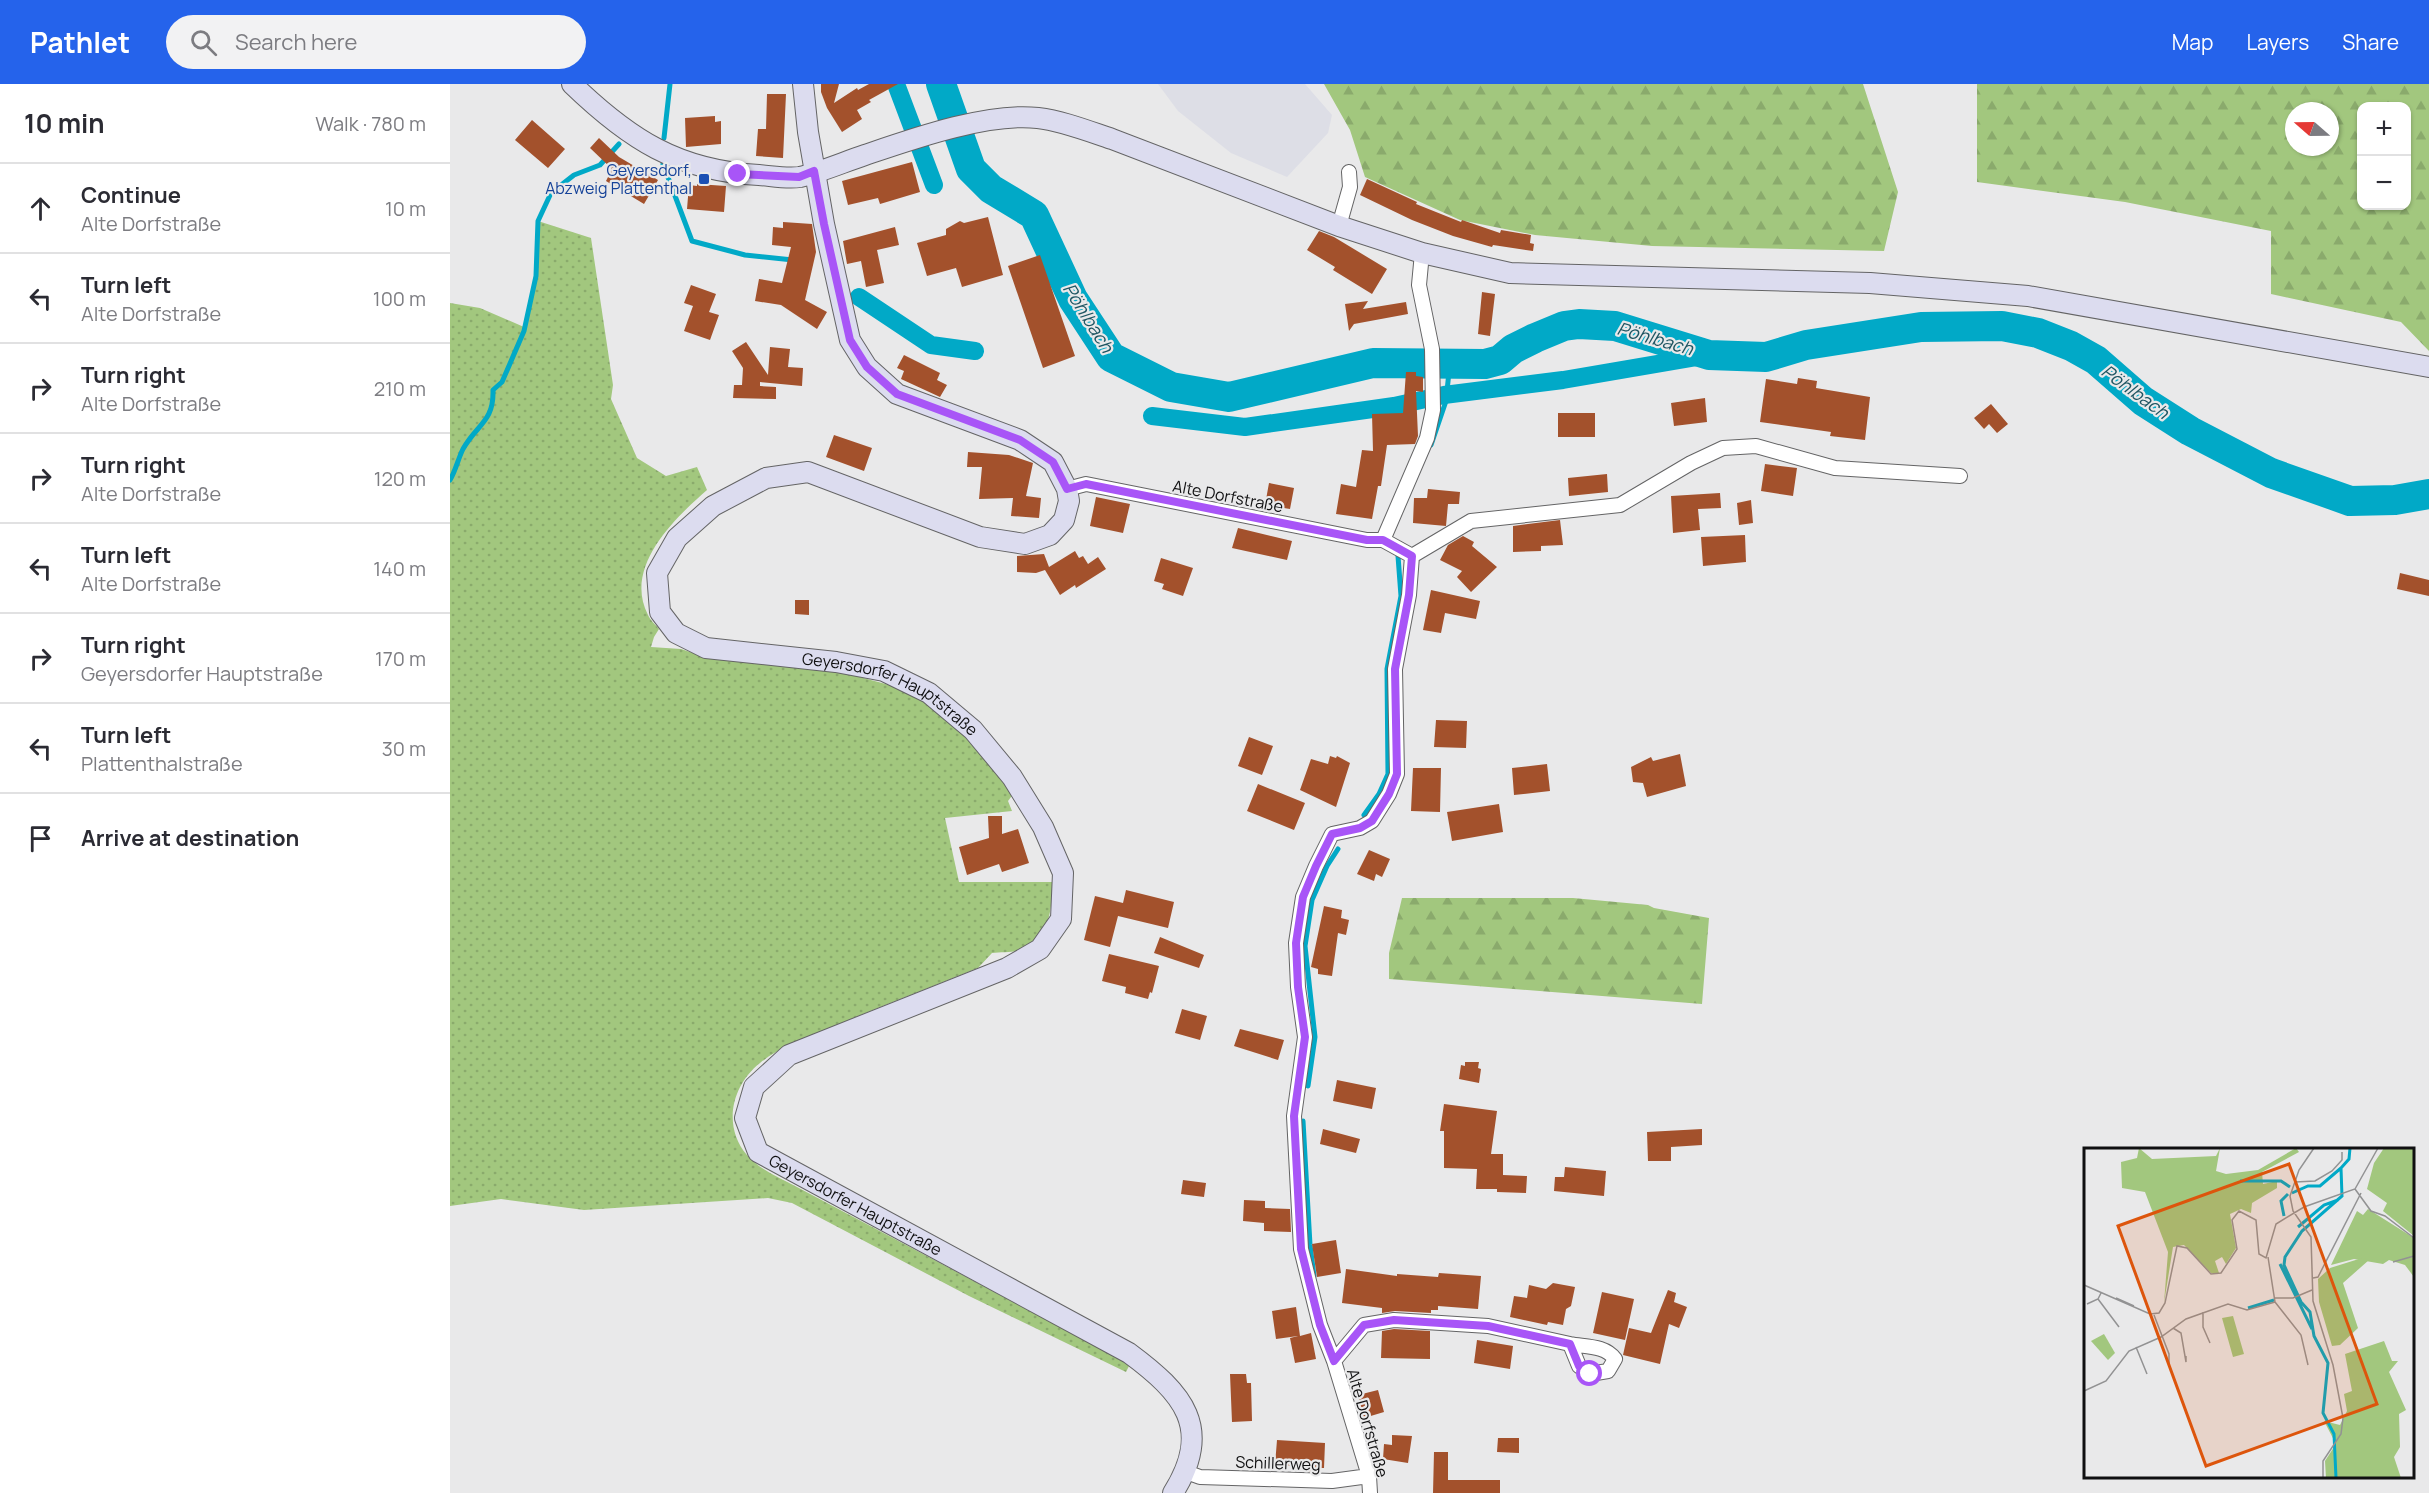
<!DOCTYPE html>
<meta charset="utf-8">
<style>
body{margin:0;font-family:Manrope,sans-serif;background:#f2f2f3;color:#2b2b33}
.controls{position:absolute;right:18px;top:18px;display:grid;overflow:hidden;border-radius:12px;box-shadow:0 2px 4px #0004}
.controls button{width:54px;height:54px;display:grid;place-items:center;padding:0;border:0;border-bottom:2px solid #e1e1e2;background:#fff;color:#2b2b33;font:30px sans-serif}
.compass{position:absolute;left:1835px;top:18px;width:54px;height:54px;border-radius:50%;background:#fff;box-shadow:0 2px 4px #0004;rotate:290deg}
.stop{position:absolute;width:18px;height:18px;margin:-14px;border:4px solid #a855f7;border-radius:50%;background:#fff}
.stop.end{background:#a855f7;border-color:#fff;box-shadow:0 2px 6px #0008}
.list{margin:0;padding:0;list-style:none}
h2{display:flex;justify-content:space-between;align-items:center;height:78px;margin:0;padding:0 24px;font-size:26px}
h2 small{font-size:20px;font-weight:400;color:#7c7c81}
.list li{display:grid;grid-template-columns:39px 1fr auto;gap:18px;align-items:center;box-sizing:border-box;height:90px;padding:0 24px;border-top:2px solid #e1e1e2}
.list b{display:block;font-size:22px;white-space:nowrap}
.list p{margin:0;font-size:20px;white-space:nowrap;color:#7c7c81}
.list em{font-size:20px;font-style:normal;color:#7c7c81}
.icon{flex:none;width:33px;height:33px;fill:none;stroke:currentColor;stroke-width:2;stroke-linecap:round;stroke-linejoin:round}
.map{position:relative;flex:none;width:1979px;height:1409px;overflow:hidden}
header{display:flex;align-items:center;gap:36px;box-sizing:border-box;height:84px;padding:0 30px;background:#2563eb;color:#fff}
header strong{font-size:28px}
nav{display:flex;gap:33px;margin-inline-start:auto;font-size:21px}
.search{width:420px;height:54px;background:#f2f2f3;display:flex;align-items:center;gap:15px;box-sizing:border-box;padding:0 21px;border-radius:33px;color:#7c7c81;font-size:22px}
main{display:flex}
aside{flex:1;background:#fff}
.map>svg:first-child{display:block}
.built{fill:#dddee6}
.grass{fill:url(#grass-dots)}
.forest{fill:url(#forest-firs);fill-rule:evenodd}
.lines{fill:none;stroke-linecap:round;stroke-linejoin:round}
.stream{stroke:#01a9c7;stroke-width:5}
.canal{stroke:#01a9c7;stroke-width:18}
.river{stroke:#01a9c7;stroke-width:30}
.building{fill:#a3512c}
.minor-casing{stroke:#646465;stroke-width:16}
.secondary-casing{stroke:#646465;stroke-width:22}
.minor{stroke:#fff;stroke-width:14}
.secondary{stroke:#dcdcef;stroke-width:20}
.route{stroke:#a855f7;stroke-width:8}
.transit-dot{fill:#1a4fb4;stroke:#e9e9ea;stroke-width:2}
.labels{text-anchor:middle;stroke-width:4.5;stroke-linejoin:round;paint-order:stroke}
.transit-label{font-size:16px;fill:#164399;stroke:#e9e9ea;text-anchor:end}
.street-label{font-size:16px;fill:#101011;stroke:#e9e9ea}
.water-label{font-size:18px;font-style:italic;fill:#1e5562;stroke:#e9e9ea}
.inset-river{fill:none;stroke:#01a9c7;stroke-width:3}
.inset-road{fill:none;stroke:#929293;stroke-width:1.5}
.view{fill:#dd550c;fill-opacity:0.15;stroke:#dd550c;stroke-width:3}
.inset-edge{fill:none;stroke:#101011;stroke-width:3}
</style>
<header>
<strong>Pathlet</strong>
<div class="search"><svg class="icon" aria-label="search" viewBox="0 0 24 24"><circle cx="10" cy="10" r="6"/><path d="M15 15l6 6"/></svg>Search here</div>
<nav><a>Map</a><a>Layers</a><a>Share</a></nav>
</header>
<main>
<aside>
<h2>10 min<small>Walk · 780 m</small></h2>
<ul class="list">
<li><svg class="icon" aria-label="ahead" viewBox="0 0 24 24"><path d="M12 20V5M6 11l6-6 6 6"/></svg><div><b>Continue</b><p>Alte Dorfstraße</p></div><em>10 m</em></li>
<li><svg class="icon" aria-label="left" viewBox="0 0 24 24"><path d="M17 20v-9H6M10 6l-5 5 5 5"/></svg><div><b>Turn left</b><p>Alte Dorfstraße</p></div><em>100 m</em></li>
<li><svg class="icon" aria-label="right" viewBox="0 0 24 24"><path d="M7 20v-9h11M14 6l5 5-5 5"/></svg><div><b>Turn right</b><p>Alte Dorfstraße</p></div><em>210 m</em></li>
<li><svg class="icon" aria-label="right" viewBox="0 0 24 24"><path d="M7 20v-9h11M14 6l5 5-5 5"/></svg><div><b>Turn right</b><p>Alte Dorfstraße</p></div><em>120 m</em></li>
<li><svg class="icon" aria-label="left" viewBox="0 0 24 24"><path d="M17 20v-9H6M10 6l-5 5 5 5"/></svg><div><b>Turn left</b><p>Alte Dorfstraße</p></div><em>140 m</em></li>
<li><svg class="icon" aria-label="right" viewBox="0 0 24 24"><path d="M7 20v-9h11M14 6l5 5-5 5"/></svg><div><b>Turn right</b><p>Geyersdorfer Hauptstraße</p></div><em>170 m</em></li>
<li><svg class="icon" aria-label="left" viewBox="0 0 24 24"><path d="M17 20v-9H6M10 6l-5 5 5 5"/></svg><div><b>Turn left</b><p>Plattenthalstraße</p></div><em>30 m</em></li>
<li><svg class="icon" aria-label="arrive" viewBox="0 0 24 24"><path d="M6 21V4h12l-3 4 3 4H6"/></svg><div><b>Arrive at destination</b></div></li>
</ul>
</aside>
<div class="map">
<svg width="1979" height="1409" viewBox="0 0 1979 1409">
<defs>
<pattern id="grass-dots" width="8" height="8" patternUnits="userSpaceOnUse" patternTransform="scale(1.5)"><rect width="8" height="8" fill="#a2c77e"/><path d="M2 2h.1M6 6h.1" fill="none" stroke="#8aaa6c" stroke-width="1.8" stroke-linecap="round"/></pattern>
<pattern id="forest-firs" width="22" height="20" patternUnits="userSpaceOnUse" patternTransform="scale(1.5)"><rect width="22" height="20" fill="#a2c77e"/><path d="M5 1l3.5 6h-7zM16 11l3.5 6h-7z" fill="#8aaa6c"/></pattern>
</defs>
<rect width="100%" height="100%" fill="#e9e9ea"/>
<path class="built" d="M708 0H855L882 31 878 49 837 93 781 69 728 27Z"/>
<path class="grass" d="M88 137 141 154 163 301 161 315 187 374 216 392 247 383 257 406C225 434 173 483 198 531 200 536 206 541 209 545L204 553 201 563 231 565 258 574 380 585 443 602 466 611 494 632 521 656 564 709 558 717 562 727 495 734 509 798H602C603 822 599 858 571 866 562 869 551 868 542 869L528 884C477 905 426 924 375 946 354 955 328 964 310 979 282 1001 272 1042 297 1071 310 1086 330 1094 347 1103L680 1280 676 1288 519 1212 342 1119 318 1114 134 1126 51 1115 0 1122V219L30 224 74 243 86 192Z"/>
<path class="forest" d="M874 0H1413L1448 108 1434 167 1202 162 1085 151 1010 136 915 93 900 46Z
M1527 0H1979V267L1951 238 1821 210V147L1675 118 1527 98ZM1956 22V122H1912V22ZM1844 27H1880V63H1844Z
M1979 397V422L1960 424Z
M952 814H1123L1198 821 1204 824 1259 834 1252 920 939 895V869Z"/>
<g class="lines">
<path class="stream" d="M214 54 220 0
M213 80 242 157 295 171 343 176
M981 361 996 317 1000 278
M0 396C6 386 8 375 13 365 27 340 44 338 43 306L52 298 74 247 86 192 88 137 101 109 124 91 150 81 169 60
M914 731 929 710 938 690 937 585 951 512 948 472
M858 1002 865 953 855 862 862 816 877 782 888 765
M853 1037 860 1161 864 1192"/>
<path class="canal" d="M446 0 484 101
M409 213 481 261 525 267
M702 332 795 343 944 322 994 311 1113 296 1259 271"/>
<path class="river" d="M491 0 521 85 541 105 584 131 623 215 661 273 721 303 779 313 923 279 1035 280 1050 276 1063 265 1085 254 1114 242 1129 240 1165 242 1259 271 1316 273 1356 261 1471 243 1552 242 1588 249 1621 262 1646 276 1693 317 1740 347 1821 389 1900 417 1945 416 1979 410"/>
</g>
<path class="building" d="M371 0H389L384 19 407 4 408 6 419 0H448L419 16 421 18 407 26 412 35 392 48 377 24 371 8Z
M317 10H336L333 74 306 72 308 45H316Z
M265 32V38L271 37V60L236 63 235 34Z
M82 36 115 65 98 84 65 56Z
M149 54 169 73 208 96 194 120 156 97 162 85 140 64Z
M462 78 470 108 430 120 428 114 398 121 392 97Z
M917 95 967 118 966 120 1011 138 1012 136 1050 149 1051 146 1081 151 1080 159 1084 160 1083 167 1043 161 1042 163 1003 152 962 136 910 111Z
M247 100 276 102 274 128 237 125 239 101 247 102Z
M538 133 553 191 512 203 506 184 477 192 467 159 496 151V145L510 137 514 139Z
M333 138 362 140 366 168 355 216 377 228 367 245 331 221 305 217 309 195 332 199 341 163 322 161 323 143 333 144Z
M445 143 449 161 427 166 434 199 416 203 411 177 397 180 393 157Z
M869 147 884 153 937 185 922 210 883 186 885 183 857 166Z
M590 171 625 272 593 284 558 182Z
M241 201 266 210 259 228 269 231 260 256 234 247 243 222 234 219Z
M1032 208 1045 210 1040 252 1028 250Z
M918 217 913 225 956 218 958 230 904 240 899 247 895 220Z
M296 258 318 291 320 263 340 265 338 283 353 284 352 302 310 298V302L326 303V315L283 314 284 301H292L293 284 282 267Z
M454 271 490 289 487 296 497 301 490 313 451 295 454 287 447 284Z
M956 288H966V292L973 293V308L966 307 968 352 965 360 937 361 931 402H928L922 435 886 430 891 400 906 403 912 366 923 367 922 330 953 329Z
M1348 294 1367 297 1366 304 1420 313 1415 356 1380 352 1381 348 1310 338 1316 295 1347 300Z
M1255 314 1257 338 1224 342 1221 319Z
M1541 320 1558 340 1547 349 1539 340 1534 345 1524 334Z
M1108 329H1145V353H1108Z
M384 351 422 364 414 387 376 373Z
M518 368 559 371 583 379 576 412 591 414 589 434 561 432 563 414 529 415 532 383H517Z
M1315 380 1347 384 1343 412 1311 407Z
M1157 390 1158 408 1119 412 1118 394Z
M819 399 844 404 840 425 815 421Z
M978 405 1010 408 1009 420H998L996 442 963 439 964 414H977Z
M1270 409 1271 424 1248 425 1250 446 1223 449 1221 412Z
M646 413 680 420 673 449 640 442Z
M1301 416 1303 439 1289 441 1287 419Z
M1110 436 1113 461 1091 462V467L1063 468V442Z
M788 444 842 457 837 476 782 464Z
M1295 451 1296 478 1253 482 1251 453Z
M1013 452 1024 458 1022 462 1047 483 1021 508 1007 493 1012 487 990 476 998 461Z
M625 467 629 474 633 472 638 480 648 473 656 485 626 504 625 501 610 511 595 486 586 489 567 488V472L594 470 599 483Z
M711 474 743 484 733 512 712 505 714 500 704 497Z
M1950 489 1979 496V512L1947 505Z
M981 506 1030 517 1026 535 995 529 991 549 973 546Z
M345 516H359V531L345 530Z
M986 636 1017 637 1016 664 984 663Z
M799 653 823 662 812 691 788 682Z
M1230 670 1236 702 1197 713 1193 699 1183 698 1181 683 1201 673 1203 677Z
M880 672 886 674 887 672 900 679 886 723 850 706 861 675 878 680Z
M1097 680 1100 707 1064 711 1062 684Z
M963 684H991L990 728 961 727Z
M808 700 855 719 844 746 797 727Z
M1049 720 1053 748 1002 757 997 728Z
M538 732H552V750L568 745 579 779 552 788 549 780 517 791 509 763 539 754Z
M919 766 940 775 932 793 926 790 924 797 907 790Z
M676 806 724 818 718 844 668 832 660 863 634 856 645 812 673 819Z
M874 822 892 826 891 834 899 836 896 851 888 849 882 892 868 890V885L861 883Z
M710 853 754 871 749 884 704 869Z
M659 870 709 882 702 909 700 908 698 915 675 909 676 903 652 897Z
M732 925 757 932 750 956 725 949Z
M790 945 834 956 828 976 784 962Z
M1015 978H1029L1028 984 1031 985 1029 999 1009 995 1011 981 1015 982Z
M887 996 926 1004 922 1025 883 1017Z
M994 1020 1047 1027 1041 1070H1053V1091L1077 1092 1076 1109 1047 1108V1105H1026L1027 1085 994 1084V1047H990Z
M873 1045 910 1055 906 1069 870 1060Z
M1252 1045V1061L1221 1063V1077H1198L1197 1048Z
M1115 1083 1156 1087 1154 1112 1104 1107 1105 1093H1114Z
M733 1096 756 1099 754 1113 731 1110Z
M794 1116 815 1117V1124L840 1125 841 1148 814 1147V1139L793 1137Z
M886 1156 891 1189 867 1193 862 1160Z
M896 1185 947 1192V1190L988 1193 989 1189 1031 1192 1028 1225 988 1222V1226H981V1229L945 1227 932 1229V1224L892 1219Z
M1103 1199 1125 1203 1121 1222 1116 1225 1113 1241 1098 1238 1097 1241 1060 1233 1064 1212 1077 1214 1079 1201 1096 1205Z
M1218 1206 1226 1209 1224 1218 1237 1223 1229 1244 1219 1240 1210 1280 1173 1271 1179 1244 1201 1249Z
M1152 1208 1184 1215 1175 1256 1143 1249Z
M846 1223 850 1252 861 1249 866 1275 845 1279 840 1254 848 1252 826 1255 822 1227Z
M944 1245 980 1247V1275L931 1274 932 1247Z
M1027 1256 1063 1262 1060 1285 1024 1279Z
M780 1290H796L797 1299H801L802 1337 782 1338Z
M928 1306 934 1328 914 1334 908 1311Z
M942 1351 962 1352 958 1379 933 1375 934 1360 942 1361Z
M1048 1354H1069V1369L1047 1368Z
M827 1356 875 1359 874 1384H870V1388L854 1387V1383L825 1381Z
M984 1368H998V1396H1050V1409H983Z"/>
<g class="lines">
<defs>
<path id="minor" d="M889 142 900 103 899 88
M617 405 636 400 917 456H933L962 472
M933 456 977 354 983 326 982 265 969 201 972 169
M962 472 1021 437 1170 421 1241 379 1273 364 1306 362 1385 384 1510 392
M884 1277 914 1241 944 1236 1038 1242 1120 1260 1129 1282 1140 1290 1158 1287 1165 1275C1155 1261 1135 1263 1120 1260
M736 1388 750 1393 882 1397 919 1392
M920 1409 919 1392 884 1277 870 1241 851 1165 844 1032 855 953 848 903 846 859 853 813 866 782 882 750 910 744 922 737 939 710 947 690 945 585 959 511 962 472"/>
<g id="secondary">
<path d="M122 0C179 55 228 87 309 91 322 92 337 95 350 93 371 88 394 78 415 71 462 55 538 28 588 34 613 37 638 47 662 55L889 142 972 169 1060 189 1420 199 1578 212 1979 283"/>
<path id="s1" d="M353 0 358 48 374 140 400 256 417 283 447 310 570 356 603 378 617 405 619 417 614 436 600 451 575 460 530 453 358 388 316 394 263 422 227 454 207 489 210 528 226 549 256 564 386 578 434 587 479 609 523 646 562 693 593 743 613 789 611 835 590 865 557 884 339 971 304 1003 295 1034 308 1068 679 1269C733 1309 764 1344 723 1409"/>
</g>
</defs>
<use href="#minor" class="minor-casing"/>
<use href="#secondary" class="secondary-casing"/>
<use href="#minor" class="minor"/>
<use href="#secondary" class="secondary"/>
</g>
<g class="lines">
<path class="route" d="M288 90 349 93 364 87 374 140 400 256 417 283 447 310 570 356 603 378 617 405 636 400 917 456H933L962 472 959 511 945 585 947 690 939 710 922 737 910 744 882 750 866 782 853 813 846 859 848 903 855 953 844 1032 851 1165 870 1241 884 1277 914 1241 944 1236 1038 1242 1120 1260 1129 1282 1140 1290"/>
</g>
<rect class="transit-dot" x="248" y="89" width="12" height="12" rx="3"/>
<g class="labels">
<g class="transit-label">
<text x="242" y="92">Geyersdorf,<tspan x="242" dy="18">Abzweig Plattenthal</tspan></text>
</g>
<g class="street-label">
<text transform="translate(778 412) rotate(11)" y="6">Alte Dorfstraße</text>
<text dy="6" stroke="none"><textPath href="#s1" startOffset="1326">Geyersdorfer Hauptstraße</textPath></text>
<text dy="6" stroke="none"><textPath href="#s1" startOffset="2172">Geyersdorfer Hauptstraße</textPath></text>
<text transform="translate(918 1339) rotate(74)" y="6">Alte Dorfstraße</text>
<text transform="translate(828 1379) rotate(2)" y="6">Schillerweg</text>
</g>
<g class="water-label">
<text transform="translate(638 234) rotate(58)" y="6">Pöhlbach</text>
<text transform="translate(1205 255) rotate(16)" y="6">Pöhlbach</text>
<text transform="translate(1685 308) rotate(36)" y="6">Pöhlbach</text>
</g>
</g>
<g transform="translate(1634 1064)">
<rect width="330" height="330" fill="#e9e9ea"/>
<path d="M55 0 68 11 132 8 136 0 132 23 142 26 174 22 212 0 215 4 178 24 179 36 193 33V40L168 55 167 65 157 61 146 66 152 100 142 116 138 109 131 113 135 125H127L100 97 89 99 80 155 84 104 61 44 38 40 37 14 53 10ZM300 0H330V88L299 63 303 55 283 41 290 15ZM284 61 330 90V129L321 117 305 112 299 116 270 111 247 117 273 63 279 67Z" fill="#a2c77e"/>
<path d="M278 110 285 112 259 135 274 180 256 197 248 198 235 154 234 131 246 120ZM149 168 160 206 149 209 138 170ZM300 193 308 213H314L305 224 322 262 315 266 316 299 310 309 317 330H242L241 313 252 296 240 273 256 277 263 263 260 246 268 243 261 206Z" fill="#a2c77e"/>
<path d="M20 186 31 205 24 212 7 193Z" fill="#a2c77e"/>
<path class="inset-river" d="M156 33H197L206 39M208 45 224 38H236L257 20M200 68 197 53 204 46M214 79 240 57 254 52M196 116 228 181M164 160 190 152M252 330 250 286 239 265 244 215 230 188 226 164 217 154 200 117 201 109 218 83 258 48 257 20 265 11 266 0"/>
<path class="inset-road" d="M230 0 215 22 206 48 209 63 227 89 229 153 249 217 259 270 257 286 239 313V330M211 34 231 33 248 23 258 12V4M271 41 287 63 301 68 330 90M184 109 191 154M309 114 330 108M229 130 234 129 277 45M0 137 66 166 75 165 81 155 93 98 103 100 127 126 137 125 153 101 148 72 155 63 172 72 175 106 182 110 192 76 220 59 271 41 294 0M32 150 50 158M191 150H209L228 142M14 151 35 179M191 154 217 187 224 217M3 156 14 151 17 145M119 164V179L126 195M70 167 85 206V216M89 180 97 185 102 214V208M52 199 63 226M0 243 22 233 45 203 77 189 102 171 144 156 163 162 191 154"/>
<path class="view" d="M205 16 293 256 122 318 34 78Z"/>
<rect width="330" height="330" class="inset-edge"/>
</g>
</svg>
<div class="controls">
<button>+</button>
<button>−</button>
</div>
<svg class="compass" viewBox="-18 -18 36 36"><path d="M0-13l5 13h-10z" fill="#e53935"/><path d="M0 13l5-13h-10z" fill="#7c7c81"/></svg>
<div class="stop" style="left:1140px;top:1290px"></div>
<div class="stop end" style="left:288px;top:90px"></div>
</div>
</main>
